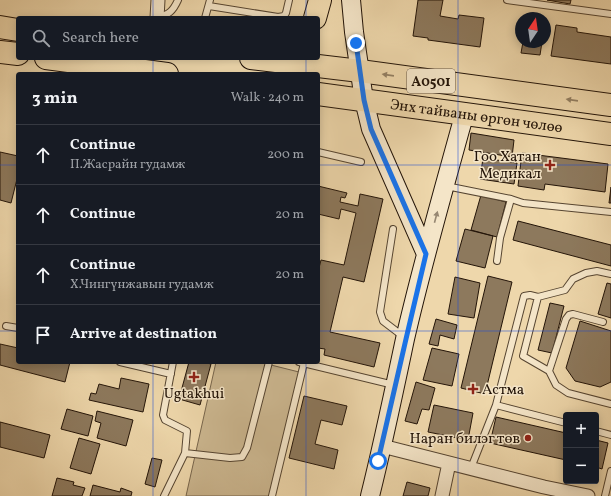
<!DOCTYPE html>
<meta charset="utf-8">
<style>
body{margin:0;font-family:Vollkorn,serif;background:#242831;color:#f1f3f6}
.controls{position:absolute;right:12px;bottom:12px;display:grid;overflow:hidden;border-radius:4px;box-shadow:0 2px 10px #0003}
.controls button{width:36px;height:36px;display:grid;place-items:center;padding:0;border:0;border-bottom:1px solid #363941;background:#171b24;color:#f1f3f6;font:20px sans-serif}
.compass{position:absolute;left:515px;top:12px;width:36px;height:36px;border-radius:50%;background:#171b24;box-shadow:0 2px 10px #0003;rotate:13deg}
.stop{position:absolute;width:12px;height:12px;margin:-9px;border:3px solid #1a73e8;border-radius:50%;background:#fff}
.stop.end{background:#1a73e8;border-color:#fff;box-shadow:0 1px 4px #0008}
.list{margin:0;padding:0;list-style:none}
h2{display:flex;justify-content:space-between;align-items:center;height:52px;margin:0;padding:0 16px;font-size:17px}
h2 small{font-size:13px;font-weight:400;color:#9ea1a6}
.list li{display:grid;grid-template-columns:26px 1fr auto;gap:12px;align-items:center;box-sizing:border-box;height:60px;padding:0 16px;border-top:1px solid #363941}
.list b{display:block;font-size:15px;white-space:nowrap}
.list p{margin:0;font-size:13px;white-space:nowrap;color:#9ea1a6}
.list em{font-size:13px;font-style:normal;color:#9ea1a6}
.icon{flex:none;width:22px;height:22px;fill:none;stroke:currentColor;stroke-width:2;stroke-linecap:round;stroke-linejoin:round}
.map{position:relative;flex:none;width:611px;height:496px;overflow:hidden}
.search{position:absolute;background:#171b24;box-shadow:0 2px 10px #0003;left:16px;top:16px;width:304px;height:44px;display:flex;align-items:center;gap:10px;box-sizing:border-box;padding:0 14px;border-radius:4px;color:#9ea1a6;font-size:15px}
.panel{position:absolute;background:#171b24;box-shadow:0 2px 10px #0003;left:16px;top:72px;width:304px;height:292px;border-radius:4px}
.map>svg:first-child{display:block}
.green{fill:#cbb68f;stroke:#77654c}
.building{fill:#8d795d;stroke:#231408}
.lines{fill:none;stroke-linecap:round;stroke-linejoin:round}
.lane-casing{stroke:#564531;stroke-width:8}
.street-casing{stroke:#564531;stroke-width:15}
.secondary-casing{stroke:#231408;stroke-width:20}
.highway-casing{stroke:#231408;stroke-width:24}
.lane{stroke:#f4e5c8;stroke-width:6}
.street{stroke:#f4e5c8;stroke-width:13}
.secondary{stroke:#f4e5c8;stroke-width:18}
.highway{stroke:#eed7ab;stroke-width:22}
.oneway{fill:#937f62}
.oneway2{fill:#968772}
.route{stroke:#1a73e8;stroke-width:5}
.grid{fill:none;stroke:#1d4ed8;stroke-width:1;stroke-opacity:0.55}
.poi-dot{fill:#8f2418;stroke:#f4e5c8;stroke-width:1.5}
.labels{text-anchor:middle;stroke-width:3;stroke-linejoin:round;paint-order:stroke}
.shield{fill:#f4e5c8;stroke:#625342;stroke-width:1}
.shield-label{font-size:14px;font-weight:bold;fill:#231408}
.street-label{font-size:15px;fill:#231408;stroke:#f4e5c8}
.poi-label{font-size:15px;fill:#231408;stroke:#f4e5c8;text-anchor:end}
</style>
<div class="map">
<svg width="611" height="496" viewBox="0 0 611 496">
<rect width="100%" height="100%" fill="#eed7ab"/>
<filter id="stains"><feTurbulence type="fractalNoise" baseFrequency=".005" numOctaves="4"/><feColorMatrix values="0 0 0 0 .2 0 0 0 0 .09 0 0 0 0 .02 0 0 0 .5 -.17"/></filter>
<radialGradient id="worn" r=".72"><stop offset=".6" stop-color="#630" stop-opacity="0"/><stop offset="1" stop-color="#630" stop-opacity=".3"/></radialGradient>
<path class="green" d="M216 362H259L303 373 273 496H186Z"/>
<path class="building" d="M418 0H443L440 16 458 19 459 15 484 18 480 47 428 40V38L413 36Z
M547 0H571L570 4Z
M556 25 577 28V32L611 37V64L551 56Z
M523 42H542L540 55 521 53Z
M471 133 514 140 512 157 469 150Z
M0 152 18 156V175L11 203 0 200Z
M522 153 608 164 605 192 545 184 544 190 518 186Z
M483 158 517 163 514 184 480 179Z
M318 186 347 193 345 198 341 197 340 202 358 206 360 194 383 199 364 282 343 277 330 332 380 343 374 367 324 355 325 349 318 348V272L321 260 344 265 356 213 341 209 339 219 318 214Z
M611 187V203H609Z
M481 195 506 202 497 237 471 230Z
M518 221 611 245V266L513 240Z
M465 229 493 236 485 268 456 261Z
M488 276 512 282 485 394 461 388Z
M455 277 480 283 474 318 448 314Z
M607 283 611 284V318L598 314Z
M550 303 564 306 552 353 538 350Z
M436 319 457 325 454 339 440 335 438 346 429 344Z
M580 321 611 331V382L600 387 575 381 566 368Z
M0 344 18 348V362H70L65 382 0 365Z
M432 348 459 354 452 386 423 380Z
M189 362H203L211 364 200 405 179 399Z
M121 378 149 384 143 412 89 400 91 393 96 394 99 384 119 389Z
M416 382 435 388 429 410 422 409 417 424 405 421Z
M304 396 347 406 342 425 321 420 315 444 338 450 334 469 289 458Z
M434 405 473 413 468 440 428 432Z
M67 409 93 416 88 436 61 429Z
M97 411 133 420 126 446 97 438 101 423 95 421Z
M496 417 566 433V460L490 443Z
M0 422 50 435 44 458 0 447Z
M79 438 100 444 91 474 70 468Z
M596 440 608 443 602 469 596 467Z
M152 458 162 460 155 487 145 484Z
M57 478 74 482 73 485 85 488 82 496H52Z
M407 482 430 488 428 496H403Z
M93 485 120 492 121 488 132 492 131 496H90Z"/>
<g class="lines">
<defs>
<path id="lane" d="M507 0 611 14
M209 6 278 17 284 16 286 13 289 0
M157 17C169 15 173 11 178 0
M205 18 210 0
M318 152 361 162
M446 186 511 199 523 203 611 212
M393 229 380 312 383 321 404 337
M497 261 500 238 511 199
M611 274 597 271 586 273 573 279 565 290 538 297 523 356 549 371 556 385 568 393 611 404
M6 326 18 328
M120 362 171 374
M299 362 394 385
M549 371 566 319 569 315 573 314 603 322
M496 405 566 423
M596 431 611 435
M185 453 230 458 242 457 247 448 269 362
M471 468 496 405 524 296 530 295 538 297
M164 496 185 453 187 431 165 420 163 415 173 362
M272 496 304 363
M605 496 611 471"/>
<path id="street" d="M157 18 158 0
M382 446 544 487 588 496
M442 496 449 463"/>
<path id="secondary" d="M351 0 354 32 364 100 371 129 426 254
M370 496C383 444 394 391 405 339 421 269 441 199 460 130L465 113"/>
<g id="highway">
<path d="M315 18 320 0"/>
<path d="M0 27 18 30"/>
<path d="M0 52 18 54"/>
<path d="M46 58 167 74"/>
<path d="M251 58 360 71 611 105"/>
<path id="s1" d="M318 94 611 134"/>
</g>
</defs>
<use href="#lane" class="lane-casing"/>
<use href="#street" class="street-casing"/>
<use href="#secondary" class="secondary-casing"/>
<use href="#highway" class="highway-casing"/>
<use href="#lane" class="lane"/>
<use href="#street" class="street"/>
<use href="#secondary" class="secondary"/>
<use href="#highway" class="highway"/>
</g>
<defs><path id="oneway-solid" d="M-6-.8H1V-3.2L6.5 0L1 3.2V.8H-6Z"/></defs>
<g class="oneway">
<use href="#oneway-solid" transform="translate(388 75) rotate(-172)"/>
<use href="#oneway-solid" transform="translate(572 100) rotate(-172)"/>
</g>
<use class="oneway2" href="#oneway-solid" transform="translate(436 217) rotate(-75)"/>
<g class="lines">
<path class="route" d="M356 43 364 100 371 129 426 254 406 339 378 461"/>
</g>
<path class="grid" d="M153 0V18M306 0V18M458 0V496M153 58V74M306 58V74M0 165H18M318 165H611M0 331H18M318 331H611M153 362V496M306 362V496"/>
<g class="poi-dot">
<path d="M548 159h4v4h4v4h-4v4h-4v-4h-4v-4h4z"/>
<path d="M192 371h4v4h4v4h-4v4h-4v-4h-4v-4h4z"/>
<path d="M471 383h4v4h4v4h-4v4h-4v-4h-4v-4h4z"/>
<circle cx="528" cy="438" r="4"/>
</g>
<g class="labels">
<rect class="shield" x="407" y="69" width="48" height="24" rx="3"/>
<g class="shield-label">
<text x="431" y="86">A0501</text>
</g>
<g class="street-label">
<text dy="5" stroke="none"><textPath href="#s1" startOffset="160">Энх тайваны өргөн чөлөө</textPath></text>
</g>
<g class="poi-label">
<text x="541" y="161">Гоо Хатан<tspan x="541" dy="17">Медикал</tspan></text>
<text x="482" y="394" text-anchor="start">Астма</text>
<text x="194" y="398" text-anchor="middle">Ugtakhui</text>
<text x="520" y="443">Наран билэг төв</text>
</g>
</g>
<rect width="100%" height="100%" filter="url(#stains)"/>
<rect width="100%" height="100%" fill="url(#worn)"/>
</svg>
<div class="controls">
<button>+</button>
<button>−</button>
</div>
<svg class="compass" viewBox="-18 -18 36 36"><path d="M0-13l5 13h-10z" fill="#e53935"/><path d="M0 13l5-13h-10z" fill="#9ea1a6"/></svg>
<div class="stop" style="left:378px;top:461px"></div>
<div class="stop end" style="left:356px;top:43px"></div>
<div class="search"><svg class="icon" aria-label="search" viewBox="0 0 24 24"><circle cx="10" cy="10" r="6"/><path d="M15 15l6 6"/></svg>Search here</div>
<section class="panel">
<h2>3 min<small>Walk · 240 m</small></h2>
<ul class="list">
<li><svg class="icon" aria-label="ahead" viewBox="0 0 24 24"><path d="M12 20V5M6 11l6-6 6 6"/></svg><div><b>Continue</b><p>П.Жасрайн гудамж</p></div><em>200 m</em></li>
<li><svg class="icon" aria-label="ahead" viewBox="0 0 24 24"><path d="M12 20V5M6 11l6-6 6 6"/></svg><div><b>Continue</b></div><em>20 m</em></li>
<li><svg class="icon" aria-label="ahead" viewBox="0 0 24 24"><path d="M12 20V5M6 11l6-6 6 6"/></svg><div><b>Continue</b><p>Х.Чингүнжавын гудамж</p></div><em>20 m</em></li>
<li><svg class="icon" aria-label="arrive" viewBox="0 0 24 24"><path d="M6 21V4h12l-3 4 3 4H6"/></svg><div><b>Arrive at destination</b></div></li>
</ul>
</section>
</div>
